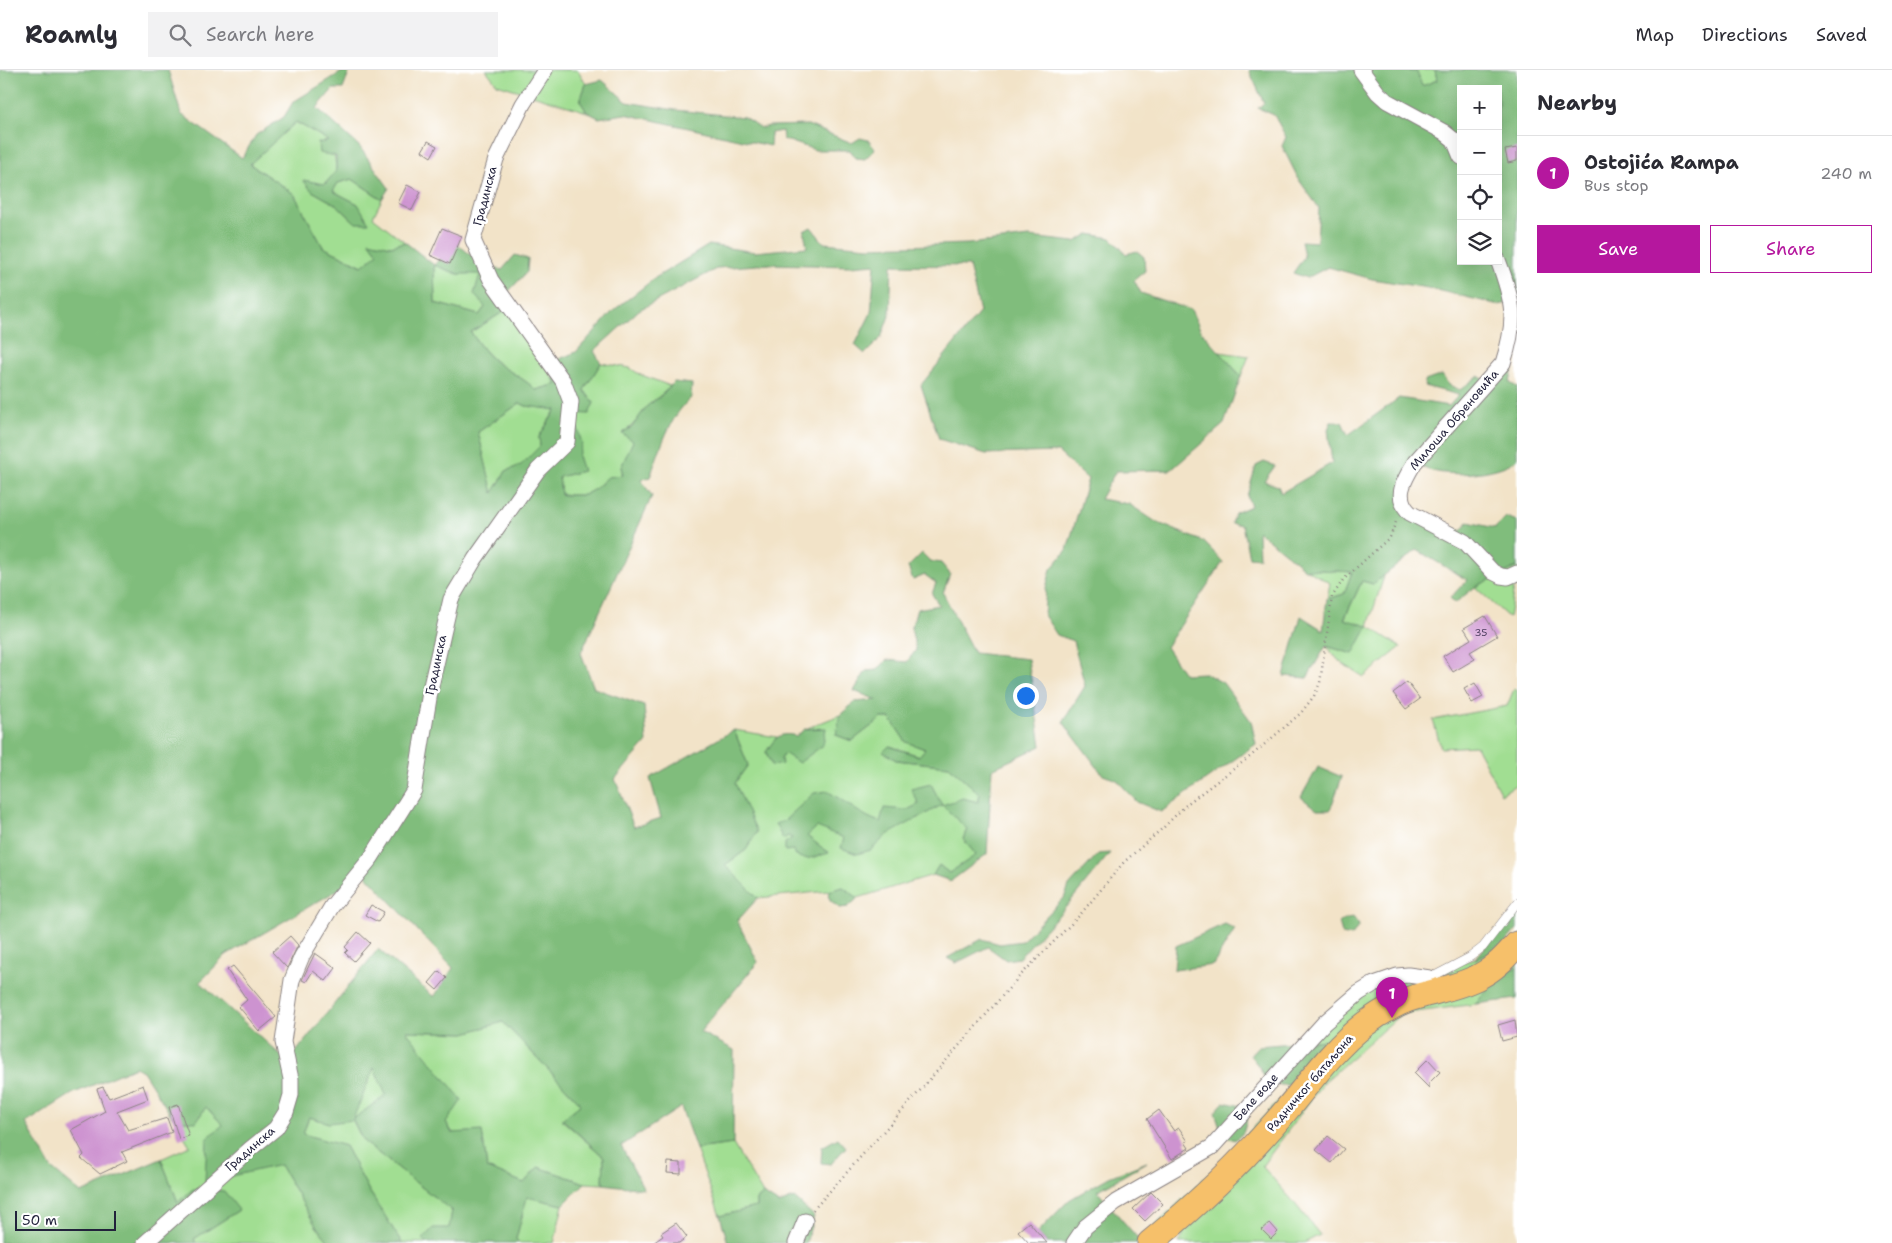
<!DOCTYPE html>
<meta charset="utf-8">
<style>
body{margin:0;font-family:"Shantell Sans",sans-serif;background:#f2f2f3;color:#2b2b33}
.controls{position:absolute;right:15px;top:15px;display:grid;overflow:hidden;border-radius:0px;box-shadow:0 5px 20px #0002}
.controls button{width:45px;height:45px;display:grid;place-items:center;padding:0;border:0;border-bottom:1px solid #e1e1e2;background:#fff;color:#2b2b33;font:25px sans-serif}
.scale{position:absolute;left:15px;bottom:12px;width:101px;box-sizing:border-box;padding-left:5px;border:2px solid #22223b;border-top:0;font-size:14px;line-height:18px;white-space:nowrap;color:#22223b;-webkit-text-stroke:4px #fff;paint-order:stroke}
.you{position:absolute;left:1025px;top:625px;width:18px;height:18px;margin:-12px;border:4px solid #fff;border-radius:50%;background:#1a73e8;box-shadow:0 0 0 8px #1a73e833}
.badge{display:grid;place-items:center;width:32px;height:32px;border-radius:50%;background:#b5179e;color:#fff;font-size:16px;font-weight:700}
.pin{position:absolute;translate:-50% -41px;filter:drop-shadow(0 1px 2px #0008)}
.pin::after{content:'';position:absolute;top:26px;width:18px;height:15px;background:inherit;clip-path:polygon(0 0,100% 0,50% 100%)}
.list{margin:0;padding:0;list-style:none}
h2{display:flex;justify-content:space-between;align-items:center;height:65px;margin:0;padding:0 20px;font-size:21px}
h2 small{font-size:16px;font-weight:400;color:#7c7c81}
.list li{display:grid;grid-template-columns:32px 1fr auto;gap:15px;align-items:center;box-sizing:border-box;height:75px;padding:0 20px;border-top:1px solid #e1e1e2}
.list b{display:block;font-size:19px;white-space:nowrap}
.list p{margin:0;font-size:16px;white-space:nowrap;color:#7c7c81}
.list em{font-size:16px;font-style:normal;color:#7c7c81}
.actions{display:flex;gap:10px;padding:15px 20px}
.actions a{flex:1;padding:11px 0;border:1px solid #b5179e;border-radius:0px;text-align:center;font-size:18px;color:#b5179e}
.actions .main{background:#b5179e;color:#fff}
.icon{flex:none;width:28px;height:28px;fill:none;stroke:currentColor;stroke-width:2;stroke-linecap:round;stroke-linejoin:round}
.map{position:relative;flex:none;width:1517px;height:1173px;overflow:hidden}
header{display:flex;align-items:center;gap:30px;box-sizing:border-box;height:70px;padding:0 25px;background:#fff;border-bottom:1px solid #e1e1e2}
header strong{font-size:24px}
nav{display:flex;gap:28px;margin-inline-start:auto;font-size:18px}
.search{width:350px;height:45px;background:#f2f2f3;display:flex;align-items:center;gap:12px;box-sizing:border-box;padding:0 18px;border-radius:0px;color:#7c7c81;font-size:19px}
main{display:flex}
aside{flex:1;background:#fff}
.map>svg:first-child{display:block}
.green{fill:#a1de92;stroke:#628066}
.forest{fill:#80bd7c;stroke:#51705c;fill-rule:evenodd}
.building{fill:#cd93d0}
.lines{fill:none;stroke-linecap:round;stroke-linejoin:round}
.service-casing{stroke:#8a8282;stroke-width:9}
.minor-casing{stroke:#8a8282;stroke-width:17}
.primary-casing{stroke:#8a8282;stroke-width:27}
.path{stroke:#8a8282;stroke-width:2.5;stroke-dasharray:1 4;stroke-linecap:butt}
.service{stroke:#fff;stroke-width:8}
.minor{stroke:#fff;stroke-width:15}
.primary{stroke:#f6c06b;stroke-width:25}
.labels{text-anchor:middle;stroke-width:5;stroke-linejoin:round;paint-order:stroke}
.number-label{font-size:10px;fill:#4d3e60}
.street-label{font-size:12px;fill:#22223b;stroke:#fff}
</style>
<header>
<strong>Roamly</strong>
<div class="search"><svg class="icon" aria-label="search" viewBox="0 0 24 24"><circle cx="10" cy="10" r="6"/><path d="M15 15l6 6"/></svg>Search here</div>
<nav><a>Map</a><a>Directions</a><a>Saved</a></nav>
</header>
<main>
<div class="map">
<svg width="1517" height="1173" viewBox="0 0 1517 1173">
<rect width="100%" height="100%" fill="#fff"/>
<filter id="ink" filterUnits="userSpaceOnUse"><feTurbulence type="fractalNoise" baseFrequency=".02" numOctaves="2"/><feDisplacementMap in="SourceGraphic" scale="10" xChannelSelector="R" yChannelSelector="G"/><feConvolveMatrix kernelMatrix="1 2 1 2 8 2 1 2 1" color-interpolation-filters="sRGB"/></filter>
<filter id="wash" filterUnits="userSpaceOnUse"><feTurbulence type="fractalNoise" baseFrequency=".0096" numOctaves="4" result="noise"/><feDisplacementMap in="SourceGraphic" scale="20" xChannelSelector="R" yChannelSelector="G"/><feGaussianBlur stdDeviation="1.12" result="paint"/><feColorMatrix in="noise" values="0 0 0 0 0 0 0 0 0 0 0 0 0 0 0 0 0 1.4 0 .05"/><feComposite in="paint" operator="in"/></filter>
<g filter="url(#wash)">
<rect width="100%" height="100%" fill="#f2e3c8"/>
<path class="green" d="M486 0H578L586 14 580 31 587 42 497 14Z
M1390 0H1435L1437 10 1422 16Z
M295 52C322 67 335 66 336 101L325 114 312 121 337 135 356 153 358 134 333 121 338 113 352 109 382 129 373 147 405 172 391 176 370 172 378 183 363 196 323 177 294 124 249 94Z
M434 195 458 204 480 203 485 237 479 245 435 233Z
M508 239 557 314 536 320C526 310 515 305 503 297 489 288 479 275 471 262Z
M1219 282 1249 286 1241 306Z
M601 293 630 298 639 304 670 316C663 325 654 329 647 337 637 348 636 355 622 363L634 371 621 397 623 405 608 407 595 419 584 425H561L559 407 582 401 571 358 573 343 594 333 584 320Z
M520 333 526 336 556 339 539 367 540 376 521 395 506 401 493 424 478 362Z
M1517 497V500L1509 548 1475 517Z
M1305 499 1352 502 1344 524 1327 529 1330 513Z
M1385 503 1368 556 1401 577 1364 607 1340 592 1326 576 1353 584 1344 550 1362 511 1373 514Z
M1514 619H1517V714L1501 724 1476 676 1441 678 1433 650 1507 636Z
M840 645 836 665 852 671 882 648H890L906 672 925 679 920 686 890 676 884 682 896 690 949 696 980 724 978 732 963 769 977 786 949 803 939 795 933 805 858 828 843 817 829 821 758 828 725 795 746 780 757 762 734 713 748 695 734 660 777 667 766 682 772 696 781 689 784 683 826 659H805Z
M1499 880 1517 885V897L1499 904 1476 934 1401 944 1323 1013 1262 1096 1292 1130 1320 1165 1304 1173H1179L1184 1165 1169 1173 1140 1170 1215 1098 1294 1015 1326 970 1299 972 1379 907 1430 903Z
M503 952 581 1034 562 1050 604 1087 603 1114 585 1113 538 1097 524 1113 487 1098 482 1062 453 1063 446 1053 405 961 465 963Z
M374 997 387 1025 353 1051 363 1071 452 1141 449 1158 423 1169 426 1173H402L368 1119 345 1076 302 1064 309 1047 329 1053Z
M206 1037 223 1055 280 1095 316 1156 330 1173H196L194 1169 239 1140 178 1132 161 1089 190 1076 174 1050Z
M733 1074 763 1124 756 1130V1137L720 1146 696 1079Z
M527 1127 563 1135 554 1173H519L516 1169Z"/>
<path class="forest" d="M0 0H168L181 44 242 88 256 65 284 47 293 32 345 0H350L343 19H333L317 38 359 76 389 118 382 129 352 109 338 113 333 121 358 134 369 153H356L337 135 312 121 303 110 325 114 336 101V86L319 83 318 73 329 71 296 52 250 94 294 124 323 177 362 196 378 183 369 171 391 176 405 172 434 195 455 172 483 195 502 200 515 185 528 189 527 202 504 226 508 239 471 262C479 275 489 289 503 297 515 305 526 310 536 320L557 314 550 293 576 282 614 240 655 208 709 175 755 182 807 177 804 161 811 157 824 173 869 177 968 174 1029 167 1075 172 1089 164 1111 168 1126 184 1137 181 1144 187 1145 201 1134 210 1141 223 1191 240 1201 261 1241 306 1224 354 1171 400 1116 401 1100 429 1129 434 1156 452 1204 472 1223 492 1166 577 1184 604 1205 603 1223 613 1251 651 1256 674 1161 742 1137 732 1117 710 1103 705 1063 652 1085 616 1073 571 1057 565 1044 545 1046 518 1051 499 1067 480 1088 409 1058 382 986 384 939 369 921 315 980 242 969 196 892 195 890 243 881 268 865 284 855 275 871 243 875 194 851 196 769 194 718 198 639 240 594 281 601 293 584 320 594 333 589 344 573 343 571 359H578L582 374 578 386 583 401 559 407 561 425H584L595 419 608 407 623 405 621 397 633 371 622 363 632 357 647 336 662 325 674 312 692 314 691 328C669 347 660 380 650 407L641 410 652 426 581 583 594 618 644 636 647 672 615 709 634 757 661 748 650 708 734 660 748 695 735 713 757 762 746 780 725 795 758 828 737 851 758 892 700 962 734 980 733 1074 696 1079 681 1037 621 1076 644 1119 603 1114 604 1087 562 1049 581 1034 503 952 465 963 406 961 462 1030 446 1053 452 1063 482 1061 487 1098 524 1113 538 1097 585 1113 563 1135 527 1127 516 1169 519 1173H426L423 1169 433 1158H449L452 1141 363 1071 353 1050 329 1053 309 1047 303 1064 345 1076 368 1119 402 1173H330L316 1156 280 1095 205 1112 207 1068 223 1055 206 1037 196 1052 174 1050 143 1001 135 997 72 1024 26 1053 51 1098 81 1123 161 1089 178 1132 193 1119 224 1121 239 1140 194 1169 196 1173H0ZM434 195 458 204H480L474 224 485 237 479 245 435 233ZM520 333 526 336 556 340 539 367 540 376 521 395 506 401 493 423 478 362ZM365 804 453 898 434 927 378 879 288 992 200 912 226 885ZM374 998 386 1025 353 1049Z
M1249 0H1390L1417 2 1422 16 1437 10 1435 0H1517V231L1499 235 1428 218 1372 209 1328 197 1307 208 1293 203 1304 187 1301 171 1317 172 1319 138 1299 110 1282 76 1286 67 1274 45 1258 38 1264 33ZM1461 19H1498V191H1461Z
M602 10 627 32 675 40 744 47 761 58 769 56 808 55 852 73 860 68 868 70 875 79 865 89 856 88 850 80H815L783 69 782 61 771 63 770 76 625 44 599 48 587 42 580 31 586 14Z
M1509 293 1513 298 1510 313 1517 317V389C1499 405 1440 409 1420 396 1408 417 1404 421 1415 443L1461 461 1468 452 1495 458 1506 447 1517 451V497L1475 517 1455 533 1450 528 1467 510 1417 480 1373 514 1362 511 1344 549 1368 556 1353 584 1326 576 1307 608 1284 606 1301 546 1323 560 1327 529 1344 524 1352 502 1305 499 1258 461 1259 488 1249 487 1242 455 1231 453 1235 443 1251 436 1247 426 1256 396 1264 392 1275 396 1264 411 1278 416 1281 423 1332 393 1328 359 1331 352H1342L1348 365 1399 328 1449 336 1459 325 1424 316 1425 311 1442 305 1449 315 1460 320 1478 306 1494 315 1502 300Z
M922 483 930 491 941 493 950 504 943 523 974 583 1028 589 1041 676 992 699 987 784 951 811 933 805 939 795 949 803 976 785 963 769 967 759 942 735 887 765 871 780 857 784 841 778 844 768 817 757 807 766 829 783C817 786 798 795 793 780L785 781V773L792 768 788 766 783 769 775 754 784 751 814 723 827 721C845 731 861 746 880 752L884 738 907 740 919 734 911 719 931 714 942 735 963 728 978 732 980 724 949 696 896 690 883 682 889 676 919 686 925 679 906 672 890 648H882L852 671 836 665 840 645 855 632 877 630 854 621 866 601 877 600 887 590 907 592 916 580 911 558 917 539 939 535 932 524 936 513 925 505 913 510 908 497Z
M826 658 823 675 799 693 784 683 781 689 782 694 772 696 766 682C775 669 778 661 796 666L805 659Z
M1318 697 1342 707 1330 740H1317L1301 727Z
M1110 783 1065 838 1019 888 1006 890 988 877 956 893 947 888 982 869 1000 874 1022 871 1064 828 1069 816 1098 784Z
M843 817 858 828 848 837 840 838 830 830 829 821Z
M1517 839V859L1499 880 1475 889Z
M1353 847 1359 855 1352 866 1342 864 1339 852Z
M1225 854 1235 859 1213 895 1174 900 1176 876Z
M1517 897V929L1476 934 1499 904Z
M1327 970 1294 1015H1268L1260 998 1250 985 1258 976Z
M1224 1032 1250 1038 1243 1063 1235 1070 1223 1066 1215 1042Z
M838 1068 846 1077 831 1094 821 1093 822 1077Z
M1147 1092 1097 1121 1142 1173H1045L1046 1171 1037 1163 1069 1130 1109 1107Z
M763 1124 779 1134 794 1128 814 1146 806 1173H728L720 1146 756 1137V1130Z"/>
<g id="blocks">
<path class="building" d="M428 71 437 76 431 87 422 81Z
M1517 78V91L1508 93 1505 80Z
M407 115 421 122 412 140 398 133Z
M442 158 462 166 450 194 430 185Z
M1485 546 1497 566 1470 582 1475 589 1453 602 1443 586 1471 569 1464 558Z
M1407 612 1420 629 1406 639 1393 623Z
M1475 613 1483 627 1472 633 1464 619Z
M371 835 384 842 378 852 365 845Z
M358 862 370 873 354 891 345 883 348 880 345 877Z
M290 866 298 875 287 898 272 882Z
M315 883 336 898 326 911 313 901 306 912 302 910Z
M233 896 276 947 259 961 239 937 247 930 227 900Z
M439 901 447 908 437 920 429 913Z
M1515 950 1517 967 1502 971 1498 955Z
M1428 989 1440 1002 1429 1013V1018L1414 1003Z
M143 1015 148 1029 117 1041 128 1060 167 1048 172 1062 122 1082 127 1091 100 1104 81 1088 84 1085 71 1060 105 1041 97 1019 103 1017 109 1028Z
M178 1034 189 1066 179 1069 169 1037Z
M1159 1040 1174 1061 1179 1058 1188 1071 1185 1072 1189 1078 1172 1089 1147 1049Z
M1328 1066 1344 1079 1332 1093 1316 1080Z
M668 1092 681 1093V1104L667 1103Z
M1151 1122 1163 1134 1145 1151 1133 1139Z
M1029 1152 1047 1173H1029L1018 1161Z
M676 1153 687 1167 679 1173H653L663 1166 661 1163Z
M1270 1153 1278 1162 1271 1169 1262 1160Z"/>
</g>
</g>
<g filter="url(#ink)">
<use href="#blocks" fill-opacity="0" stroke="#8a8282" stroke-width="1"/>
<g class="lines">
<defs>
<path id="service" d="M1430 908 1470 887 1483 877 1517 833"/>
<path id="minor" d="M1361 0 1378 23 1387 31 1444 62 1454 70 1461 87
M1498 190C1514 233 1517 250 1503 293L1415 392C1404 410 1393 427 1410 443L1465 472 1493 502 1501 506 1508 507 1517 503
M145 1173 250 1079 276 1058 286 1042 291 1025V1009L283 972 292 910 302 886 332 836 371 788 414 720 431 616 451 529 475 489 538 400 567 372 571 332 563 311 491 210 473 170 496 89 523 34 545 0
M796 1173 805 1151
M1074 1173 1085 1157 1116 1132 1212 1077 1324 953 1359 923 1374 914 1397 906 1408 905 1430 908 1438 921"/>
<path id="primary" d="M1150 1173C1195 1136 1238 1096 1276 1052 1305 1019 1330 981 1365 954 1381 942 1400 931 1419 926 1439 920 1462 916 1480 906 1496 898 1506 886 1517 874"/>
</defs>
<use href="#service" class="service-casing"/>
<use href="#minor" class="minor-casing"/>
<use href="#primary" class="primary-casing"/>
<path class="path" d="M813 1140 910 1032 1018 908 1079 846 1124 792 1163 758 1188 733 1251 686 1301 643 1314 626 1320 613 1332 527 1343 510 1390 467 1397 449"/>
<use href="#service" class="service"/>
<use href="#minor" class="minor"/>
<use href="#primary" class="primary"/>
</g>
</g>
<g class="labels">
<g class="number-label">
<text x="1481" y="566">35</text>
</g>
<g class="street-label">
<text transform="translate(485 126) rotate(-75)" y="4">Градинска</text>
<text transform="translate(1454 350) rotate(-49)" y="4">Милоша Обреновића</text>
<text transform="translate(436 595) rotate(-78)" y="4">Градинска</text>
<text transform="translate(1310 1013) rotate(-49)" y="4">Радничког батаљона</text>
<text transform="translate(1256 1027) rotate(-48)" y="4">Беле воде</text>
<text transform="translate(250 1079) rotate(-41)" y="4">Градинска</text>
</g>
</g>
</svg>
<div class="controls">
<button>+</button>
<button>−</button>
<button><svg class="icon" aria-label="locate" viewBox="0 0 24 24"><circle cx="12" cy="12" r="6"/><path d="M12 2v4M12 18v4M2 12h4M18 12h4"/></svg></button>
<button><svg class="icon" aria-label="layers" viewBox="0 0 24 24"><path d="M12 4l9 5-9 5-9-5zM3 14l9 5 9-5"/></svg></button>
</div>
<div class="scale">50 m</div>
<div class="you"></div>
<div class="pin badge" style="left:1392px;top:948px">1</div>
</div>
<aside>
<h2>Nearby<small></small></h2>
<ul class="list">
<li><span class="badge">1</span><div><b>Ostojića Rampa</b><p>Bus stop</p></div><em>240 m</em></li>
</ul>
<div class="actions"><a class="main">Save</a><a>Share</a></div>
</aside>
</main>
